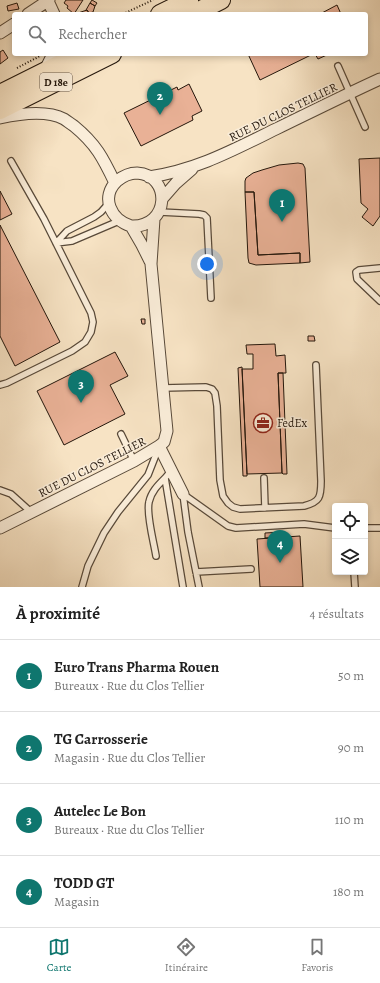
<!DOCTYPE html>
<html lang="fr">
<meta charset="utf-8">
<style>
body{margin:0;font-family:Alegreya,serif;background:#f2f2f2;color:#222}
.controls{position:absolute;right:12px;bottom:12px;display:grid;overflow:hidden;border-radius:4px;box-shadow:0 2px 6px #0003}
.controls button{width:36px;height:36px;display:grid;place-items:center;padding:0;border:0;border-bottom:1px solid #e0e0e0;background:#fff;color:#222;font:20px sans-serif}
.you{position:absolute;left:207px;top:264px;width:14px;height:14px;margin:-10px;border:3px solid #fff;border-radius:50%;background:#1a73e8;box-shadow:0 0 0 6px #1a73e833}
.badge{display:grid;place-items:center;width:26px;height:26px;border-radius:50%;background:#0f766e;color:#fff;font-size:13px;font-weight:700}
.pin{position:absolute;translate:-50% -33px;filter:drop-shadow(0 1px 2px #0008)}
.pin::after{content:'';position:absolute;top:21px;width:14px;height:12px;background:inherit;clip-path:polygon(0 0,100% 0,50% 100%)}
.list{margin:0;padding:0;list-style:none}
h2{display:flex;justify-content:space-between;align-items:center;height:52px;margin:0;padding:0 16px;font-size:17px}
h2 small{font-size:13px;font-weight:400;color:#767676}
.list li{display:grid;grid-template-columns:26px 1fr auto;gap:12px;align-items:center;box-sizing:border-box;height:72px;padding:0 16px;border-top:1px solid #e0e0e0}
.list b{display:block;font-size:15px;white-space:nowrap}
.list p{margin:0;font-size:13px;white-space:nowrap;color:#767676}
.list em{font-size:13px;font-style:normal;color:#767676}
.icon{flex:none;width:22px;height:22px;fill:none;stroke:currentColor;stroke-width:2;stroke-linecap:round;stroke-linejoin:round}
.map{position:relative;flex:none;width:380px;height:587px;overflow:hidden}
.search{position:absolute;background:#fff;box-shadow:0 2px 6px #0003;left:12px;right:12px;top:12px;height:44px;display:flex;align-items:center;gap:10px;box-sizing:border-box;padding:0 14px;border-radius:4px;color:#767676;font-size:15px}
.sheet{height:340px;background:#fff}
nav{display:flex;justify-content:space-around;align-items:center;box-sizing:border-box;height:56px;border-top:1px solid #e0e0e0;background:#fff;font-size:11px;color:#767676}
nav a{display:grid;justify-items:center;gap:2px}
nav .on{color:#0f766e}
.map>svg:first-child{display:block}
.building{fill:#e9b196;stroke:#23160b}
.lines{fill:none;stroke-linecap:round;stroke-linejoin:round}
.lane-casing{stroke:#584939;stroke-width:8}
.street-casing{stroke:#584939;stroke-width:13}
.primary-casing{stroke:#23160b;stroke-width:20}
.path{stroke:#23160b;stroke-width:2;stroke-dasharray:1 2;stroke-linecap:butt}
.lane{stroke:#faedd9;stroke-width:5.5}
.street{stroke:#faedd9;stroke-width:11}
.primary{stroke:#f7e3c4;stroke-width:18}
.labels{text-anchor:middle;stroke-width:3;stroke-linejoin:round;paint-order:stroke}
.shield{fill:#faedd9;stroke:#645649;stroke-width:1}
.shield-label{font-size:11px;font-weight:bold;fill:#23160b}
.street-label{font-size:12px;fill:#23160b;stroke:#faedd9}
.poi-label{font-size:12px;fill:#23160b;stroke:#faedd9;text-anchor:start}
</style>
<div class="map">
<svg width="380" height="587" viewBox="0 0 380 587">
<rect width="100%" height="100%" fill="#f7e3c4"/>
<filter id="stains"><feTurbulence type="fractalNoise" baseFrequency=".005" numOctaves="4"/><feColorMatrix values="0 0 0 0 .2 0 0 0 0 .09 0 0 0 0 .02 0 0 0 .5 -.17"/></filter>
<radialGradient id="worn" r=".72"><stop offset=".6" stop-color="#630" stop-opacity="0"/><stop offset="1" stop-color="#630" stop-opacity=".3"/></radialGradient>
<path class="building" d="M66 0H83L74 14 67 8 68 6 64 3Z
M92 0 97 3 95 6 90 3Z
M17 3 19 9 8 11 7 6Z
M90 3 95 6 93 12 89 13 87 10H86Z
M337 5 341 14H320Z
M87 10 89 13 79 14 78 13Z
M3 50 8 58 0 64V52Z
M248 54H313L260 80Z
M315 54H329L318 59Z
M189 84 202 111 192 116 193 120 141 146 124 113 177 87 178 90Z
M380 158V216L373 226 362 217 368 209 361 203 359 159Z
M298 163 303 164 305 168 310 262 300 263V253L258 255 254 192H245V181L246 178 253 173 262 170 279 165Z
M0 191 12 214 0 220Z
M245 192H254L258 255 300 253V263L256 265 249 263 248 258Z
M0 225 60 342 15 366 0 336Z
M141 319H145V324H142Z
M308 336H314L315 341H308Z
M275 344 276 356 285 355 286 373H278L282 473 247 474 242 369H253V354H247L246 345Z
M115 352 128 376 110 385 125 414 64 445 37 391Z
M242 367 247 474V476H243L238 368Z
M278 373H283L287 474H283L282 473Z
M283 532V537L265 538V533Z
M300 536 303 587H260L257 539Z"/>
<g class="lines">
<defs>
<path id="lane" d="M338 66 365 127
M160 212 199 214 204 215 207 218 211 298
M56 243 67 231 94 217 101 212 109 203
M56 243 72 241 119 221
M380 268 359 270 356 272 357 279 380 301
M0 385 7 383 72 351 85 342 91 332 93 322 91 313 44 219 11 161
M163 388 206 387 212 389 215 393 217 406 220 480 223 496 228 503 233 507 240 509 304 506C320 502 321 497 321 481L316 365
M121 434 134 461
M171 471 165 478 183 587
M264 478 265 508
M0 490 11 494 31 512
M183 494 228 526 236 528 304 524 335 528
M183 494 188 532 199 587
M365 528H380
M156 556C154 543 146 514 149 502 151 492 158 485 165 478
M196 572 251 569
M354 572 355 587
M82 587 88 566 104 533 118 512 148 475 159 447"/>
<path id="street" d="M48 1 54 14
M28 14 49 0
M0 33 14 24
M44 72 51 58 52 54
M0 118C18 114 47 110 64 119 67 121 71 124 74 126 96 144 103 158 115 183
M149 177C197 170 233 150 276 129 311 112 345 95 380 79
M162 199 176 183 192 169
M131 226C170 228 172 175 137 173 129 173 123 176 117 181 100 197 111 220 131 226L142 245 150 261
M159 446 183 494
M0 528 134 461 159 446 164 442 167 431 151 264 154 219"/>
<path id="primary" d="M160 14 189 0
M193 14 221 0
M0 94 80 54
M0 110 112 54"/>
</defs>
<use href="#lane" class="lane-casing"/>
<use href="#street" class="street-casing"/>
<use href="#primary" class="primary-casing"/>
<path class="path" d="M123 14 153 0
M17 68 40 56"/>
<use href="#lane" class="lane"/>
<use href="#street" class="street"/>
<use href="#primary" class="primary"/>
</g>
<defs>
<symbol id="office-ring" viewBox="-11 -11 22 22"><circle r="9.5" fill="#faedd9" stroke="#8f2418" stroke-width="1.5"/><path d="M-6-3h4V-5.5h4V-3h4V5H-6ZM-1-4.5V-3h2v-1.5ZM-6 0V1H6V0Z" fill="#8f2418"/></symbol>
</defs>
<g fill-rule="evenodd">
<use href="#office-ring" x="252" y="412" width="22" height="22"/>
</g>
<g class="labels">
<rect class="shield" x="40" y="73" width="32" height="18" rx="3"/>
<g class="shield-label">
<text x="56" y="86">D 18e</text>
</g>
<g class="street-label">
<text transform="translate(283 112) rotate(-26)" y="4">RUE DU CLOS TELLIER</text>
<text transform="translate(92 467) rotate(-27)" y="4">RUE DU CLOS TELLIER</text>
</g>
<g class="poi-label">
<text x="277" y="427">FedEx</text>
</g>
</g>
<rect width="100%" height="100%" filter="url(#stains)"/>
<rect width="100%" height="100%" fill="url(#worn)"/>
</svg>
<div class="controls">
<button><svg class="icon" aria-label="locate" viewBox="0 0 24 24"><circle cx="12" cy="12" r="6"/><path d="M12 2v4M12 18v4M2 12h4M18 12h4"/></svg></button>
<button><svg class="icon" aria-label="layers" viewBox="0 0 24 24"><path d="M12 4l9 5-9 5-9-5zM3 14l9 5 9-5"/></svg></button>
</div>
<div class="you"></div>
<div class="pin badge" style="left:282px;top:222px">1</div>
<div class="pin badge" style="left:160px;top:115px">2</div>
<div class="pin badge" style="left:81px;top:403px">3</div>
<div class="pin badge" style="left:280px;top:563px">4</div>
<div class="search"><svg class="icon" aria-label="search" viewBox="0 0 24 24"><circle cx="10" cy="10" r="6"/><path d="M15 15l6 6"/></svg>Rechercher</div>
</div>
<section class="sheet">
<h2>À proximité<small>4 résultats</small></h2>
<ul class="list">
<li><span class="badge">1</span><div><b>Euro Trans Pharma Rouen</b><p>Bureaux · Rue du Clos Tellier</p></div><em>50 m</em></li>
<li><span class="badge">2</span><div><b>TG Carrosserie</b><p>Magasin · Rue du Clos Tellier</p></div><em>90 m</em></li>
<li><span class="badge">3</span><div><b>Autelec Le Bon</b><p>Bureaux · Rue du Clos Tellier</p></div><em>110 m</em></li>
<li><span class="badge">4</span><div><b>TODD GT</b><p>Magasin</p></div><em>180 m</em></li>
</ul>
</section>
<nav>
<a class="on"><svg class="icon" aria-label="map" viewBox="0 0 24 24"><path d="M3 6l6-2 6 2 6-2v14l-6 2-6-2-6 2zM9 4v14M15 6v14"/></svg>Carte</a>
<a><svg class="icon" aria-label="directions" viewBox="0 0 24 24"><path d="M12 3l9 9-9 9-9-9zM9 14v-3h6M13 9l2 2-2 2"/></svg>Itinéraire</a>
<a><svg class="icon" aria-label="saved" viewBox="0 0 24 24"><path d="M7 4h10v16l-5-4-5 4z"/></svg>Favoris</a>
</nav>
